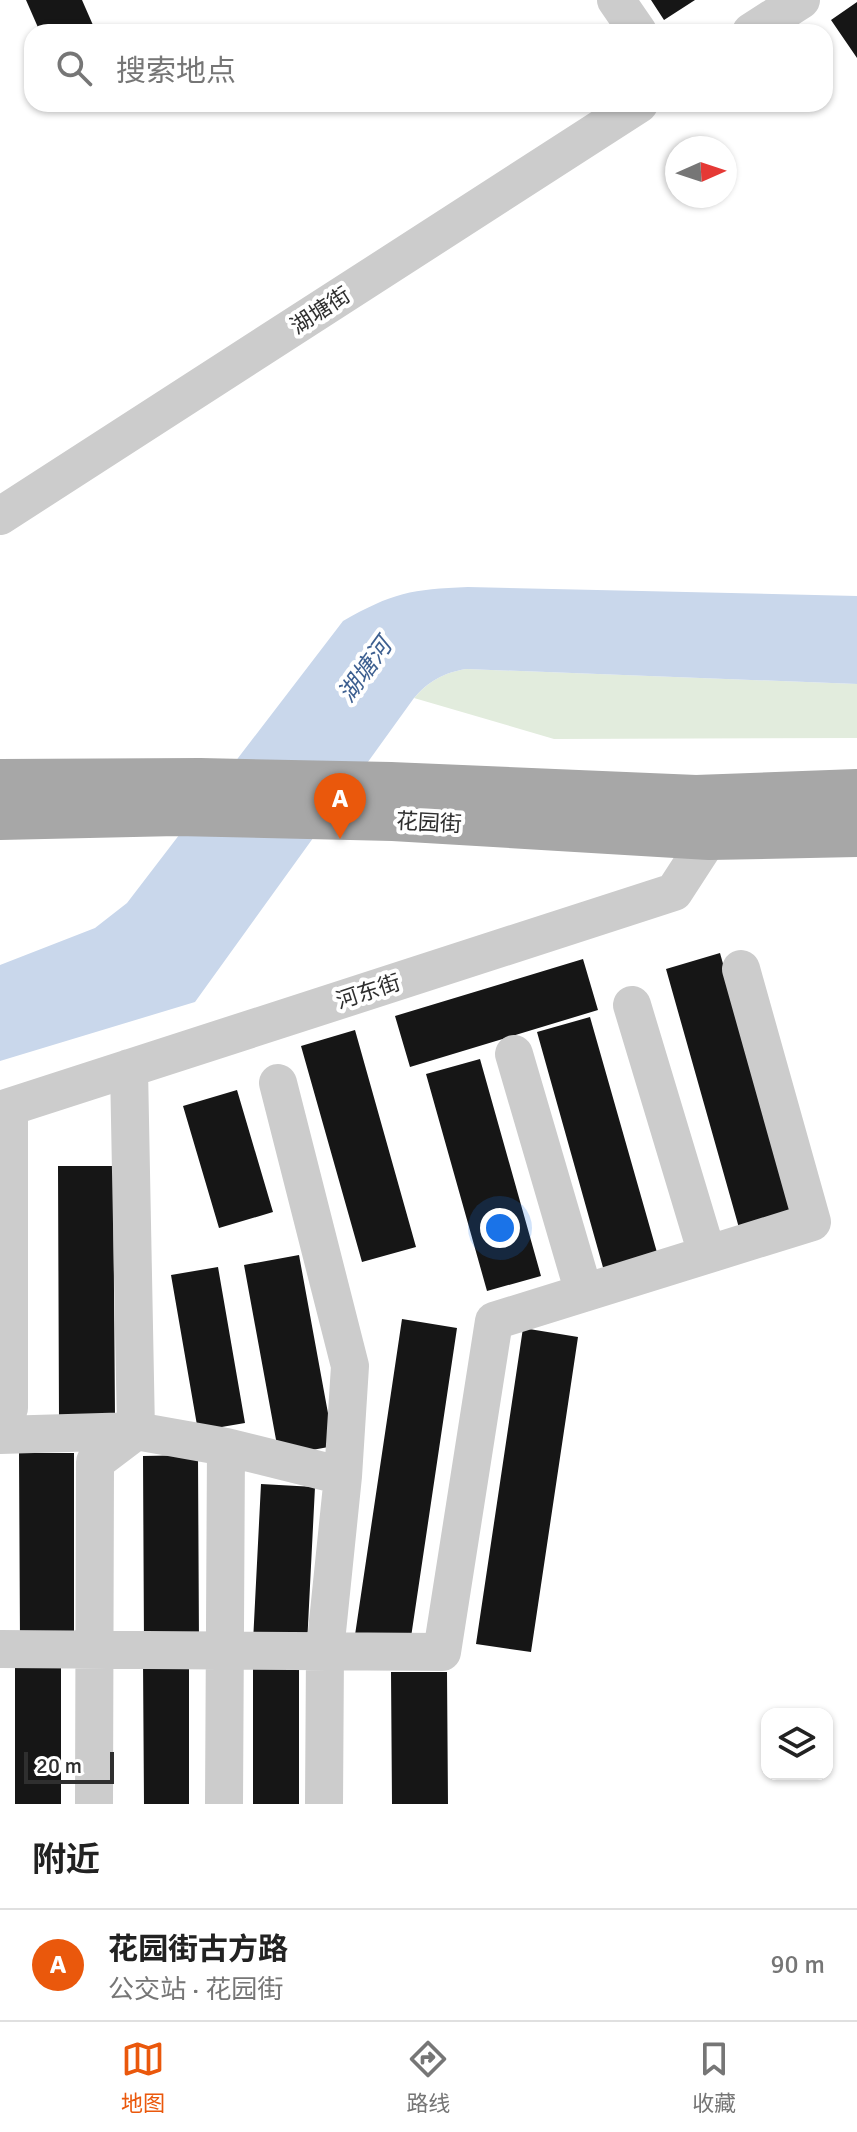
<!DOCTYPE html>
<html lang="zh">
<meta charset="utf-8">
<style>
body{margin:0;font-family:Signika,"Noto Sans SC",sans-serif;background:#f2f2f2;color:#222}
.controls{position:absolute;right:24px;bottom:24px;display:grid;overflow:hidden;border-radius:16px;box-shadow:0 2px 6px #0004}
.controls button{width:72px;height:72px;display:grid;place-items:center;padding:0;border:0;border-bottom:2px solid #e0e0e0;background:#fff;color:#222;font:40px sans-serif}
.compass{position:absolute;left:665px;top:136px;width:72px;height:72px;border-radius:50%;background:#fff;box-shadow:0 2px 6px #0004;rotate:87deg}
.scale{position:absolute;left:24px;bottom:20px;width:90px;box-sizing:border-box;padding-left:8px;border:4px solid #2f2f2f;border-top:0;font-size:22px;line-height:28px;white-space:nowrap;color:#2f2f2f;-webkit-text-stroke:6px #fff;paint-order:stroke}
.you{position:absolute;left:500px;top:1228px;width:28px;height:28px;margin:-20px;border:6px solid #fff;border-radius:50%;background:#1a73e8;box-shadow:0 0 0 12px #1a73e833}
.badge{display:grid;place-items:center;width:52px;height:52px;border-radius:50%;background:#ea580c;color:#fff;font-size:26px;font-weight:700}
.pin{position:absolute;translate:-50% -66px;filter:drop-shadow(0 2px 4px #0008)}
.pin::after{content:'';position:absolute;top:42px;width:28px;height:24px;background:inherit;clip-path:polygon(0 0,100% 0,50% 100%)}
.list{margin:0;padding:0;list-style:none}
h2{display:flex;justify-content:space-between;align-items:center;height:104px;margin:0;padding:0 32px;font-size:34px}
h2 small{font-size:26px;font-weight:400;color:#767676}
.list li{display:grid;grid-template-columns:52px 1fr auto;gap:24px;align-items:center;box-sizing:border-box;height:112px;padding:0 32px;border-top:2px solid #e0e0e0}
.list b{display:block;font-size:30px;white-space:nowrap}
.list p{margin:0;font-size:26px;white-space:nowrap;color:#767676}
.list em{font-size:26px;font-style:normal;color:#767676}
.icon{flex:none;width:44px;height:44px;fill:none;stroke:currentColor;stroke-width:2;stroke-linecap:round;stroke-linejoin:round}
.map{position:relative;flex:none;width:857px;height:1804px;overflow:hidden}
.search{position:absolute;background:#fff;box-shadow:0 2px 6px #0004;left:24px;right:24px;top:24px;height:88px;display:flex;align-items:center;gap:20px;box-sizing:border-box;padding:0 28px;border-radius:24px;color:#767676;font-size:30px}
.sheet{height:216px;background:#fff}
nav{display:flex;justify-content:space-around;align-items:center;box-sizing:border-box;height:112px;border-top:2px solid #e0e0e0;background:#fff;font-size:22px;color:#767676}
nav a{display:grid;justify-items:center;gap:4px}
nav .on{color:#ea580c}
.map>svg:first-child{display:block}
.green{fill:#e2ecdd}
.water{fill:#c9d7eb}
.building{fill:#161616}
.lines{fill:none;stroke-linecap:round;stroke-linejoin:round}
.minor{stroke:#ccc;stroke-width:38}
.major{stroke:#a7a7a7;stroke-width:44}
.labels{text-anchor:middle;stroke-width:8;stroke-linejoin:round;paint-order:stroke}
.street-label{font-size:22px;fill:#2f2f2f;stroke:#fff}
.water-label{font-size:24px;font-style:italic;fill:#3d5f90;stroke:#fff}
</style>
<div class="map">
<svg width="857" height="1804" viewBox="0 0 857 1804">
<rect width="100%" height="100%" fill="#fff"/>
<path class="green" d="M466 669 857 684V738L554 739 414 698C429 681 443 673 466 669Z"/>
<path class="water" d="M468 587 857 596V684L466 669C443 673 429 681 414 698L195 1002 0 1061V965L95 928 127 903 343 621C392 593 412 589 468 587Z"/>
<path class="building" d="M26 0H82L96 32H40Z
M651 0H695L664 20Z
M857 2V58L831 20Z
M720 953 795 1220 741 1235 666 969Z
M583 959 598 1010 410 1067 395 1016Z
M590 1017 658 1256 604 1271 537 1032Z
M355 1030 416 1247 362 1262 301 1046Z
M480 1059 541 1276 487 1291 426 1074Z
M237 1090 273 1212 219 1228 183 1106Z
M58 1166H113L115 1417 59 1418Z
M299 1255 334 1446 279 1456 244 1265Z
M218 1267 245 1423 198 1431 171 1275Z
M402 1319 457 1328 410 1644 355 1635Z
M523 1328 578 1337 531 1652 476 1644Z
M19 1453H74V1643H20Z
M198 1455 199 1646H144L143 1456Z
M261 1484 315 1487 307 1645 253 1642Z
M15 1659H61V1804H15Z
M143 1661 189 1662V1804H144Z
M253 1667H299V1804H253Z
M391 1672H447L448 1804H392Z"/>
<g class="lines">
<path class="minor" d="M616 0 638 32
M751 32 801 0
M0 516 639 104
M632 1005 707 1254
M514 1054 584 1293
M278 1083 350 1366 343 1476 325 1651 324 1804
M0 1110 674 892 709 838
M0 1430 9 1408V1107
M0 1435 136 1431 226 1447 343 1476
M0 1649 442 1652 494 1321 812 1222 741 969
M94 1804 95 1462 136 1431 129 1068
M224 1804 226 1447"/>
<path class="major" d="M0 781 200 780 391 784 696 797 857 791
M0 818 177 814 393 819 709 838 857 835"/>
</g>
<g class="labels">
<g class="street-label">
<text transform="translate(320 310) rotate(-33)" y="8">湖塘街</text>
<text transform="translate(429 822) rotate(3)" y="8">花园街</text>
<text transform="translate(368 991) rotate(-18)" y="8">河东街</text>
</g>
<g class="water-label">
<text transform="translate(365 670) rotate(-54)" y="8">湖塘河</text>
</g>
</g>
</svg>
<div class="controls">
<button><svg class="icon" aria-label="layers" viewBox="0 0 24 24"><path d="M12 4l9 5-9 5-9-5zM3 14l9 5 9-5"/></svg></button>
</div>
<svg class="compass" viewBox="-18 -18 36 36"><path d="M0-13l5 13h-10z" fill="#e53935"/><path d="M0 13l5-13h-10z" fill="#767676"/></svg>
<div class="scale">20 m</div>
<div class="you"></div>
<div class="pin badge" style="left:340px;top:839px">A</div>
<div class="search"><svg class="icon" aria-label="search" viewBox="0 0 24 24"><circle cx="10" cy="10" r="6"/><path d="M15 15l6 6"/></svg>搜索地点</div>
</div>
<section class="sheet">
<h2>附近<small></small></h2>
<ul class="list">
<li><span class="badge">A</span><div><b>花园街古方路</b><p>公交站 · 花园街</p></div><em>90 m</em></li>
</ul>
</section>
<nav>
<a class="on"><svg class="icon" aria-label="map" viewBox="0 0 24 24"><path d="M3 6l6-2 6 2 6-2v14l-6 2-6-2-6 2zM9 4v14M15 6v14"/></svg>地图</a>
<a><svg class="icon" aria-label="directions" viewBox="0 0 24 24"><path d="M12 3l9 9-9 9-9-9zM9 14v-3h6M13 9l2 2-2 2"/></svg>路线</a>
<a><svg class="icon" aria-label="saved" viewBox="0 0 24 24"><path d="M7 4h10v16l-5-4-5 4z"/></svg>收藏</a>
</nav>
